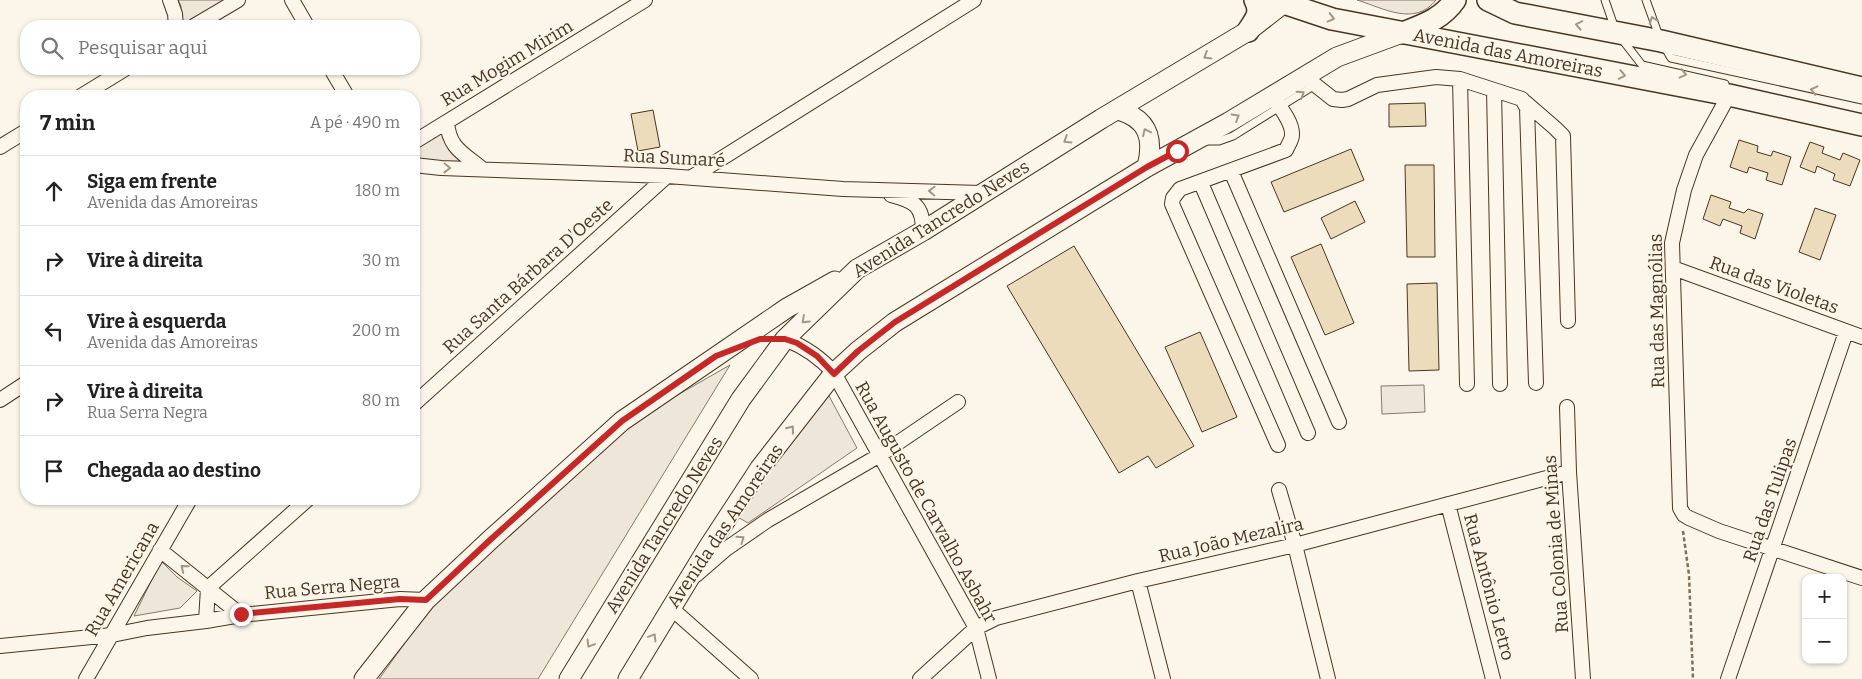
<!DOCTYPE html>
<html lang="pt">
<meta charset="utf-8">
<style>
body{margin:0;font-family:Bitter,serif;background:#f6f6f6;color:#222}
.controls{position:absolute;right:15px;bottom:15px;display:grid;overflow:hidden;border-radius:10px;box-shadow:0 1px 4px #0004}
.controls button{width:45px;height:45px;display:grid;place-items:center;padding:0;border:0;border-bottom:1px solid #e0e0e0;background:#fff;color:#222;font:25px sans-serif}
.stop{position:absolute;width:15px;height:15px;margin:-11px;border:4px solid #c62828;border-radius:50%;background:#fff}
.stop.end{background:#c62828;border-color:#fff;box-shadow:0 1px 5px #0008}
.list{margin:0;padding:0;list-style:none}
h2{display:flex;justify-content:space-between;align-items:center;height:65px;margin:0;padding:0 20px;font-size:21px}
h2 small{font-size:16px;font-weight:400;color:#767676}
.list li{display:grid;grid-template-columns:32px 1fr auto;gap:15px;align-items:center;box-sizing:border-box;height:70px;padding:0 20px;border-top:1px solid #e0e0e0}
.list b{display:block;font-size:19px;white-space:nowrap}
.list p{margin:0;font-size:16px;white-space:nowrap;color:#767676}
.list em{font-size:16px;font-style:normal;color:#767676}
.icon{flex:none;width:28px;height:28px;fill:none;stroke:currentColor;stroke-width:2;stroke-linecap:round;stroke-linejoin:round}
.map{position:relative;flex:none;width:1862px;height:679px;overflow:hidden}
.search{position:absolute;background:#fff;box-shadow:0 1px 4px #0004;left:20px;top:20px;width:400px;height:55px;display:flex;align-items:center;gap:12px;box-sizing:border-box;padding:0 18px;border-radius:20px;color:#767676;font-size:19px}
.panel{position:absolute;background:#fff;box-shadow:0 1px 4px #0004;left:20px;top:90px;width:400px;height:415px;border-radius:20px}
.map>svg:first-child{display:block}
.green{fill:#ede6d9;stroke:#887966}
.building{fill:#ecdcbc;stroke:#4a3520}
.lines{fill:none;stroke-linecap:round;stroke-linejoin:round}
.service-casing{stroke:#4a3520;stroke-width:9}
.minor-casing{stroke:#4a3520;stroke-width:16}
.secondary-casing{stroke:#4a3520;stroke-width:21}
.primary-casing{stroke:#4a3520;stroke-width:24}
.path{stroke:#7f6f5c;stroke-width:2.5;stroke-dasharray:4 2.5;stroke-linecap:butt}
.service{stroke:#fbf6e9;stroke-width:7}
.minor{stroke:#fbf6e9;stroke-width:14}
.secondary{stroke:#fbf6e9;stroke-width:19}
.primary{stroke:#fbf6e9;stroke-width:21}
.oneway{stroke:#a29684}
.route{stroke:#c62828;stroke-width:6}
.labels{text-anchor:middle;stroke-width:4;stroke-linejoin:round;paint-order:stroke}
.street-label{font-size:18px;fill:#4a3520;stroke:#fbf6e9}
</style>
<div class="map">
<svg width="1862" height="679" viewBox="0 0 1862 679">
<rect width="100%" height="100%" fill="#fbf6e9"/>
<path class="green" d="M178 0H230L186 26H181V6Z
M1357 0H1436C1415 27 1383 8 1357 0Z
M443 128 466 164 414 158V150Z
M730 365 538 679H379L438 597 625 425Z
M1424 385 1425 412 1382 414 1381 386Z
M828 394 857 448 748 523 736 516 773 464Z
M161 561 177 577 197 591 180 608 134 616Z"/>
<path class="building" d="M1425 103 1426 126 1389 127V104Z
M653 110 660 147 638 151 631 114Z
M1739 140 1758 146 1757 152 1771 156 1773 151 1791 157 1782 185 1766 180 1768 173 1749 167 1747 173 1730 167Z
M1810 142 1824 147 1822 153 1840 160 1843 153 1860 160 1850 186 1833 180 1835 174 1817 166 1815 173 1800 167Z
M1351 149 1364 180 1284 212 1271 182Z
M1405 165H1434L1435 257H1407Z
M1711 195 1731 202 1729 208 1744 213 1748 209 1763 214 1755 239 1740 233 1742 226 1723 219 1720 226 1703 219Z
M1355 201 1365 222 1331 239 1321 218Z
M1815 208 1836 215 1820 260 1799 252Z
M1321 244 1354 323 1325 335 1291 257Z
M1074 246 1194 446 1156 468 1148 456 1119 473 1007 286Z
M1437 283 1439 370 1409 371 1407 284Z
M1200 332 1237 417 1202 432 1165 347Z"/>
<g class="lines">
<defs>
<path id="service" d="M1605 0 1615 29
M1646 0 1659 36
M1621 38 1642 65 1725 84
M1664 46 1671 58 1862 100
M1205 141H1219L1233 136 1315 85"/>
<path id="minor" d="M170 0 175 14 176 26
M292 0 307 26
M194 26 238 0
M331 69 347 96
M1304 76 1333 99 1342 100 1348 99 1377 85 1436 77 1460 79 1522 99 1527 108 1536 383
M1460 79 1467 384
M1494 90 1500 384
M1729 95 1696 155 1684 190 1672 243 1680 508 1684 515 1689 518 1719 531 1862 578
M81 96 125 69
M1272 96C1279 106 1293 122 1292 135 1292 140 1288 145 1286 150L1180 189 1173 198 1172 204 1278 445
M1525 102 1555 128 1563 136 1568 321
M447 122C449 148 463 153 481 168
M414 142 645 0
M0 147 26 131
M414 165 441 168 667 176 843 189 981 193
M1231 171 1339 422
M692 177 974 0
M1201 183 1308 433
M891 195C914 201 923 205 923 231
M1673 268 1862 337
M785 339C805 347 820 357 834 373L976 628 989 679
M0 400 26 383
M414 404 667 176
M1567 407 1569 472 1583 679
M1279 490 1295 545 1328 679
M1448 504 1493 679
M160 550 241 615
M696 575 726 549 768 520 880 455 958 402
M1138 581 1163 679
M208 588 308 499
M671 608 751 679
M206 621 208 588
M0 646 112 635 147 628 206 621 241 615 400 599 426 600
M86 679 190 499
M920 679 976 628 996 618 1138 581 1295 545 1569 472
M1728 679 1846 332"/>
<path id="secondary" d="M1118 110C1149 119 1154 139 1147 167
M364 679 426 600 490 540 622 421 787 308 835 281
M569 679 741 399 785 339 857 269 923 231 1101 119 1248 31 1284 3
M628 679 709 546 760 468 834 373 858 351 895 322 1147 167 1229 122 1337 57 1402 33"/>
<path id="primary" d="M1275 0 1332 19 1729 95 1862 125
M1488 0 1515 13 1661 41 1862 88
M1248 31C1255 20 1262 13 1255 0
M1403 33C1423 25 1442 19 1455 0"/>
</defs>
<use href="#service" class="service-casing"/>
<use href="#minor" class="minor-casing"/>
<use href="#secondary" class="secondary-casing"/>
<use href="#primary" class="primary-casing"/>
<path class="path" d="M1683 531 1689 575 1693 679"/>
<use href="#service" class="service"/>
<use href="#minor" class="minor"/>
<use href="#secondary" class="secondary"/>
<use href="#primary" class="primary"/>
</g>
<defs><path id="oneway-chevron" d="M-2-3.5L2.5 0L-2 3.5" fill="none" stroke-width="1.6" stroke-linecap="round" stroke-linejoin="round" transform="scale(1.25)"/></defs>
<g class="oneway">
<use href="#oneway-chevron" transform="translate(1331 18) rotate(15)"/>
<use href="#oneway-chevron" transform="translate(1653 20) rotate(-110)"/>
<use href="#oneway-chevron" transform="translate(1579 25) rotate(-169)"/>
<use href="#oneway-chevron" transform="translate(1207 56) rotate(149)"/>
<use href="#oneway-chevron" transform="translate(1683 74) rotate(13)"/>
<use href="#oneway-chevron" transform="translate(1622 75) rotate(11)"/>
<use href="#oneway-chevron" transform="translate(1814 90) rotate(-167)"/>
<use href="#oneway-chevron" transform="translate(1301 94) rotate(-33)"/>
<use href="#oneway-chevron" transform="translate(1236 117) rotate(-31)"/>
<use href="#oneway-chevron" transform="translate(1146 132) rotate(-115)"/>
<use href="#oneway-chevron" transform="translate(1067 140) rotate(148)"/>
<use href="#oneway-chevron" transform="translate(447 168) rotate(1)"/>
<use href="#oneway-chevron" transform="translate(932 191) rotate(-178)"/>
<use href="#oneway-chevron" transform="translate(805 320) rotate(137)"/>
<use href="#oneway-chevron" transform="translate(791 429) rotate(-52)"/>
<use href="#oneway-chevron" transform="translate(741 539) rotate(-35)"/>
<use href="#oneway-chevron" transform="translate(184 568) rotate(-141)"/>
<use href="#oneway-chevron" transform="translate(653 637) rotate(-59)"/>
<use href="#oneway-chevron" transform="translate(590 644) rotate(121)"/>
</g>
<g class="lines">
<path class="route" d="M241 614 400 599 426 600 490 540 622 421 716 356 760 339H785L797 343 817 356 834 374 858 351 895 322 1147 167 1177 151"/>
</g>
<g class="labels">
<g class="street-label">
<text transform="translate(1508 53) rotate(11)" y="6">Avenida das Amoreiras</text>
<text transform="translate(507 63) rotate(-31)" y="6">Rua Mogim Mirim</text>
<text transform="translate(674 158) rotate(3)" y="6">Rua Sumaré</text>
<text transform="translate(941 219) rotate(-32)" y="6">Avenida Tancredo Neves</text>
<text transform="translate(528 276) rotate(-42)" y="6">Rua Santa Bárbara D'Oeste</text>
<text transform="translate(1774 285) rotate(20)" y="6">Rua das Violetas</text>
<text transform="translate(1657 311) rotate(-91)" y="6">Rua das Magnólias</text>
<text transform="translate(1770 500) rotate(-71)" y="6">Rua das Tulipas</text>
<text transform="translate(926 502) rotate(61)" y="6">Rua Augusto de Carvalho Asbahr</text>
<text transform="translate(664 525) rotate(-58)" y="6">Avenida Tancredo Neves</text>
<text transform="translate(725 526) rotate(-56)" y="6">Avenida das Amoreiras</text>
<text transform="translate(1231 540) rotate(-13)" y="6">Rua João Mezalira</text>
<text transform="translate(1556 544) rotate(-94)" y="6">Rua Colonia de Minas</text>
<text transform="translate(122 579) rotate(-60)" y="6">Rua Americana</text>
<text transform="translate(332 587) rotate(-5)" y="6">Rua Serra Negra</text>
<text transform="translate(1489 587) rotate(75)" y="6">Rua Antônio Letro</text>
</g>
</g>
</svg>
<div class="controls">
<button>+</button>
<button>−</button>
</div>
<div class="stop" style="left:1177px;top:151px"></div>
<div class="stop end" style="left:241px;top:614px"></div>
<div class="search"><svg class="icon" aria-label="search" viewBox="0 0 24 24"><circle cx="10" cy="10" r="6"/><path d="M15 15l6 6"/></svg>Pesquisar aqui</div>
<section class="panel">
<h2>7 min<small>A pé · 490 m</small></h2>
<ul class="list">
<li><svg class="icon" aria-label="ahead" viewBox="0 0 24 24"><path d="M12 20V5M6 11l6-6 6 6"/></svg><div><b>Siga em frente</b><p>Avenida das Amoreiras</p></div><em>180 m</em></li>
<li><svg class="icon" aria-label="right" viewBox="0 0 24 24"><path d="M7 20v-9h11M14 6l5 5-5 5"/></svg><div><b>Vire à direita</b></div><em>30 m</em></li>
<li><svg class="icon" aria-label="left" viewBox="0 0 24 24"><path d="M17 20v-9H6M10 6l-5 5 5 5"/></svg><div><b>Vire à esquerda</b><p>Avenida das Amoreiras</p></div><em>200 m</em></li>
<li><svg class="icon" aria-label="right" viewBox="0 0 24 24"><path d="M7 20v-9h11M14 6l5 5-5 5"/></svg><div><b>Vire à direita</b><p>Rua Serra Negra</p></div><em>80 m</em></li>
<li><svg class="icon" aria-label="arrive" viewBox="0 0 24 24"><path d="M6 21V4h12l-3 4 3 4H6"/></svg><div><b>Chegada ao destino</b></div></li>
</ul>
</section>
</div>
